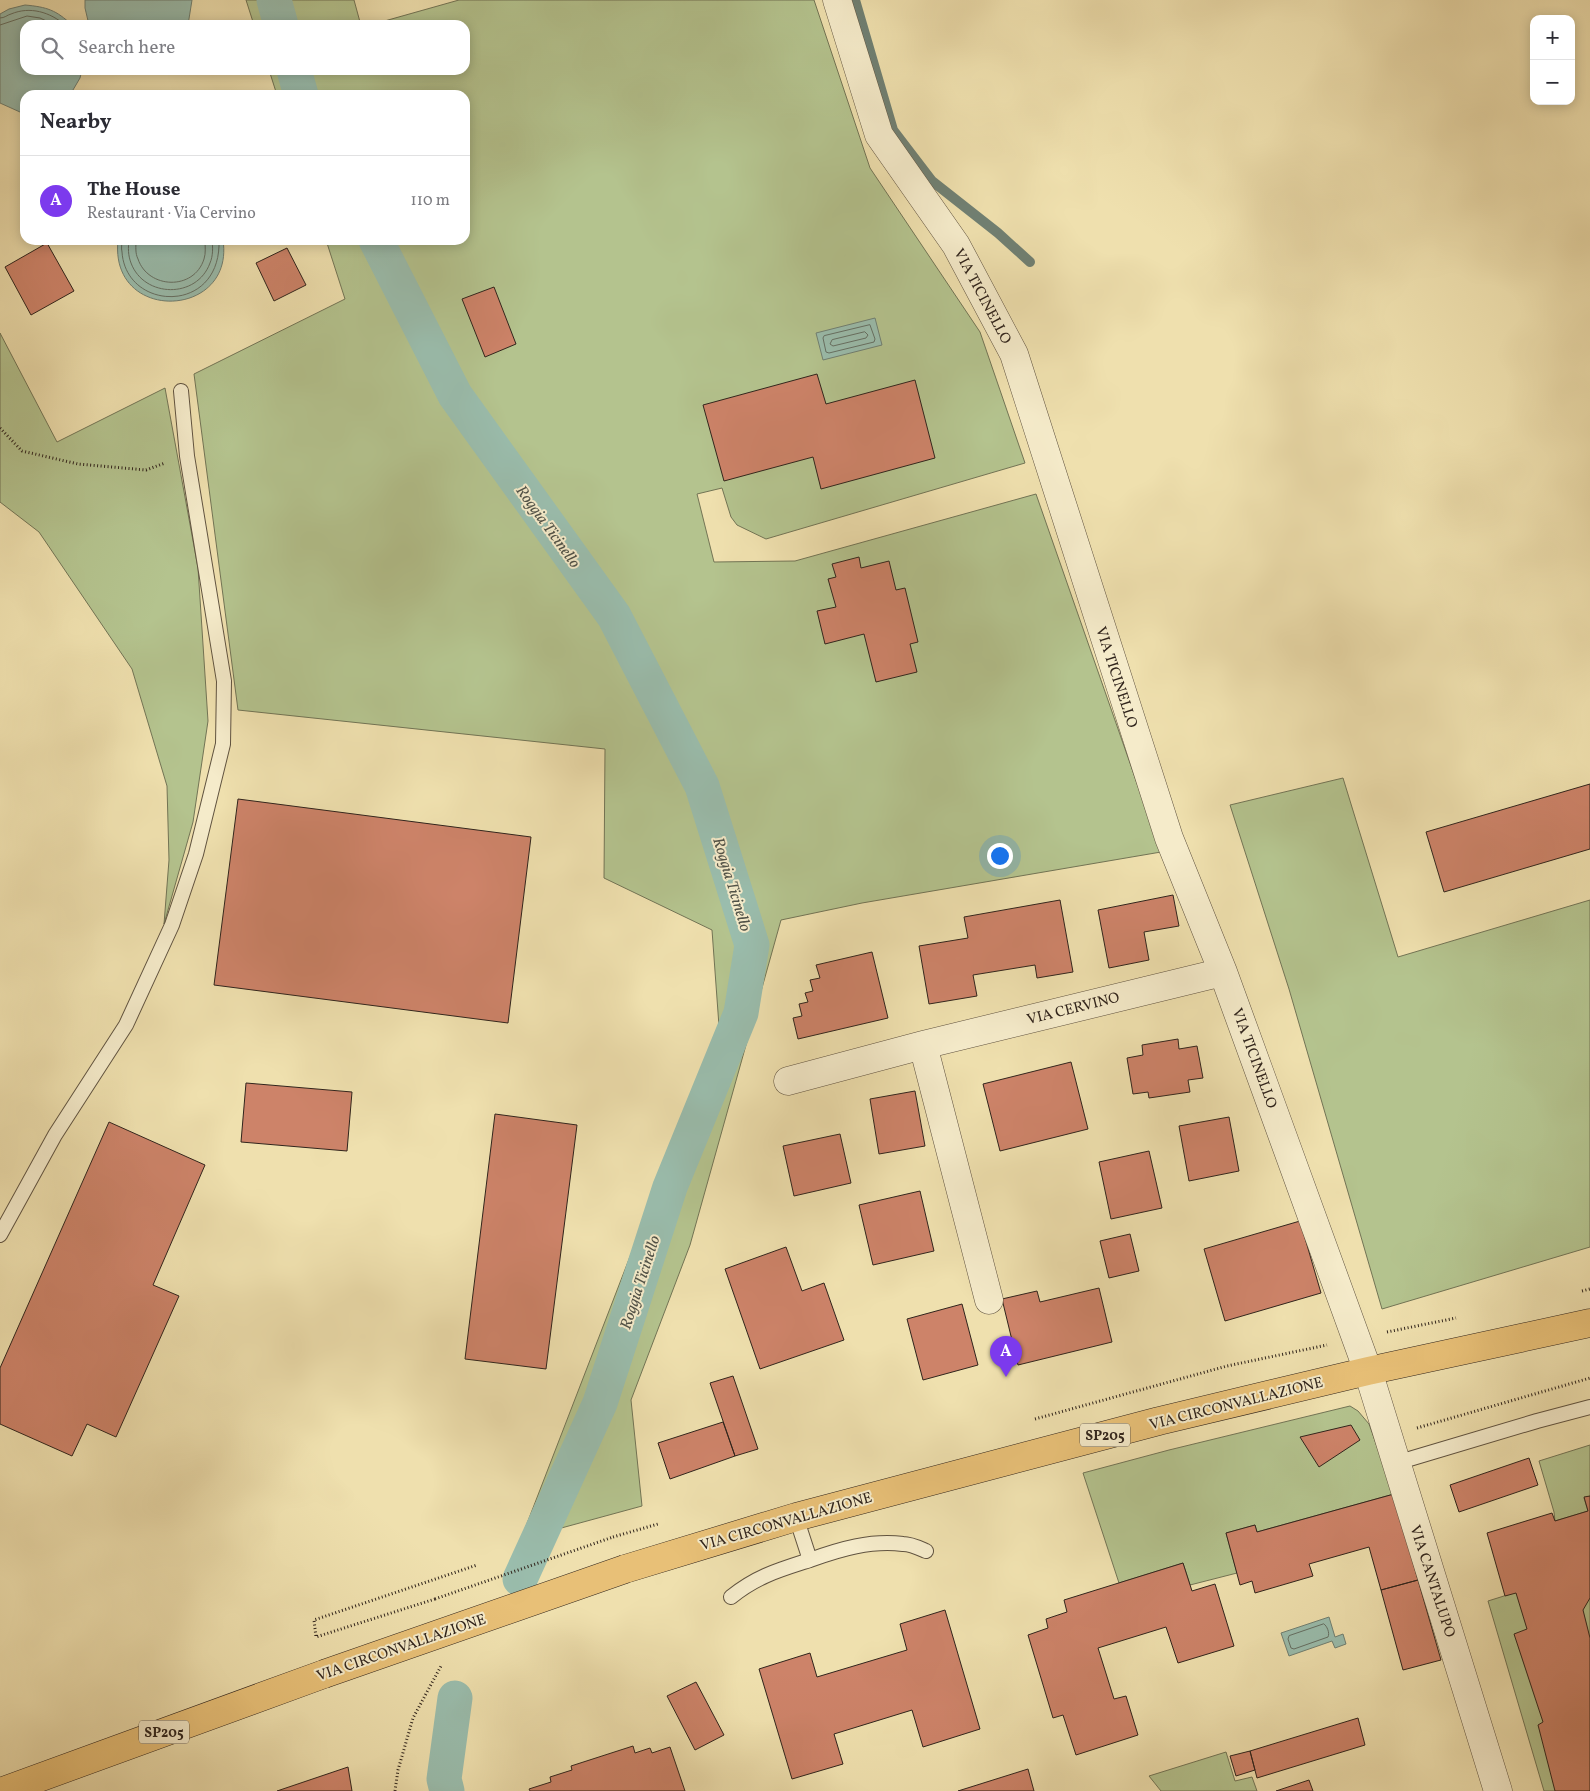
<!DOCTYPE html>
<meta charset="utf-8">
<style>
body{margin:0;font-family:Vollkorn,serif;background:#f7f7f7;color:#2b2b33}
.controls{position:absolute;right:15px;top:15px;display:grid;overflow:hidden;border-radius:10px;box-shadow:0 2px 12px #0003}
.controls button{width:45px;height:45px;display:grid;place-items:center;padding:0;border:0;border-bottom:1px solid #e1e1e2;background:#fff;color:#2b2b33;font:25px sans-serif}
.you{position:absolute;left:999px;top:855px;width:18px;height:18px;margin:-12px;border:4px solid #fff;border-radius:50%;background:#1a73e8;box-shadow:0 0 0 8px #1a73e833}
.badge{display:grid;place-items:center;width:32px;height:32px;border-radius:50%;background:#7c3aed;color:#fff;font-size:16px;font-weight:700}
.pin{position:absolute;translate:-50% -41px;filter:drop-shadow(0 1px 2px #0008)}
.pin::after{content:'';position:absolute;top:26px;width:18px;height:15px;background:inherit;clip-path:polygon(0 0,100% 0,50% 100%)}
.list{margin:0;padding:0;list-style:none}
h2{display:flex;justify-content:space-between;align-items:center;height:65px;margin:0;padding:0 20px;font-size:21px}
h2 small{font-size:16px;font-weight:400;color:#7c7c81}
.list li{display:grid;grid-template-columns:32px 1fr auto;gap:15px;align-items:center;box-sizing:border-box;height:90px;padding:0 20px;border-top:1px solid #e1e1e2}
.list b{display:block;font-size:19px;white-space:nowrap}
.list p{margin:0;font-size:16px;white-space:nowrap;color:#7c7c81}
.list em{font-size:16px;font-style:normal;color:#7c7c81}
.icon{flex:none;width:28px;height:28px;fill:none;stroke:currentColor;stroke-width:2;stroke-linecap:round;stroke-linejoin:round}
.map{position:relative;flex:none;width:1590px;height:1791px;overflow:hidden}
.search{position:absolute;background:#fff;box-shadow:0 2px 12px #0003;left:20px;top:20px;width:450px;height:55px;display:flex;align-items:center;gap:12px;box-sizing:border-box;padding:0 18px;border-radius:15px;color:#7c7c81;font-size:19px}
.panel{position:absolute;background:#fff;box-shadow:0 2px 12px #0003;left:20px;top:90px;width:450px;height:155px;border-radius:15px}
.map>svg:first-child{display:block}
.green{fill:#b4c38e;stroke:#727455}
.water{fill:#9abdad;stroke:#708073}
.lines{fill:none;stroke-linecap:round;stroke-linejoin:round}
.shore{stroke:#657064;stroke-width:1}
.stream{stroke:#708073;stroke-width:10}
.canal{stroke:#9abdad;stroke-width:35}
.building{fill:#cd8369;stroke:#30241c}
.service-casing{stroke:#605340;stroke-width:16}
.minor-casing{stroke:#605340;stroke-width:29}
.primary-casing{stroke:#30241c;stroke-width:29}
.path{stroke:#30241c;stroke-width:3;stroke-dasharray:1 2.5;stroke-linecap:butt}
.service{stroke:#f5ebca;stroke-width:14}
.minor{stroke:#f5ebca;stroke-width:28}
.primary{stroke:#e8c077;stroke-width:28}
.primary-bridge-casing{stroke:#30241c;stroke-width:29;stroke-linecap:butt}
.path-bridge{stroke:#30241c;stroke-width:3;stroke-dasharray:1 2.5;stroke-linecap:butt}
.primary-bridge{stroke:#e8c077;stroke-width:28}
.labels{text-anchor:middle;stroke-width:4;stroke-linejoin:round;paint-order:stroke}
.shield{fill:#f5ebca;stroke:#6b6050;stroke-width:1}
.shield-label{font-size:14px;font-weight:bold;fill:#30241c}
.street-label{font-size:15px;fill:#30241c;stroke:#f5ebca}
.water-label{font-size:16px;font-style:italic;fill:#505248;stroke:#f5ebca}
</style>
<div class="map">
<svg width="1590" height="1791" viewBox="0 0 1590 1791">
<rect width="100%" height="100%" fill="#efe0ae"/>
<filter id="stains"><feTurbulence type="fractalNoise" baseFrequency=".004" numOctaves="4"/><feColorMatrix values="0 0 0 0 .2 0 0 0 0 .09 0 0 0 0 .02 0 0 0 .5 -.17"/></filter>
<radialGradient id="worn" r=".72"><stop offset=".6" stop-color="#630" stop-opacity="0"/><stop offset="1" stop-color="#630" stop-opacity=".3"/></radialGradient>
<path class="green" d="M246 0H354L360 22H381L459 0H814L870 168 980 332 1025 463 766 539 737 525 731 517 722 488 697 494 714 562 795 561 1036 494 1161 852 862 903 781 920 690 1245 631 1400 642 1506 521 1539 719 1026 712 930 604 878 605 749 238 710 194 374 345 299 326 240H465V95H277L269 70H465V25H254Z
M0 333 57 442 165 388 198 568 208 721 193 822 164 924 169 860 167 786 132 669 39 532 0 502Z
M1343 778 1398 957 1590 900V1247L1382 1309 1289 989 1230 805Z
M1350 1406 1358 1411 1369 1424 1394 1494 1257 1532 1255 1525 1226 1533 1237 1573 1190 1585 1183 1563 1119 1583 1083 1473 1169 1450Z
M1590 1445V1496L1584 1498 1588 1511 1555 1521 1554 1512 1539 1461Z
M1590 1569V1791H1544L1488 1601Z
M1226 1752 1235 1781 1252 1777 1257 1791H1161L1149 1776Z"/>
<path class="water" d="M85 0H192L188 25H89L85 8Z
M25 5C47 7 56 10 72 25H25V70H82L80 78 70 95H25V112H20L0 103V14L9 9Z
M118 240H223C235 319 109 324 118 240Z
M875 318 882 345 823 360 816 333Z
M1329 1617 1335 1637 1343 1634 1346 1644 1335 1648 1332 1641 1289 1656 1281 1633Z"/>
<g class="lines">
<path class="shore" d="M0 18C5 18 7 15 11 14 30 6 50 12 65 25
M0 25 27 16 40 18 55 25
M122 240C122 244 121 248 122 252 126 312 222 315 219 240
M129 240C128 248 128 255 131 263 144 298 197 299 210 263 213 256 213 248 212 240
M136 240C136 247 135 253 138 259 148 289 194 291 204 259 206 253 205 247 205 240
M870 325 875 339 874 342 829 353 826 352 823 338 824 336Z
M865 332 868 335 866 338 833 346 830 344 832 340Z
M1324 1624C1327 1626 1330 1633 1328 1637L1294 1649 1291 1648 1288 1639 1289 1636Z"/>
<path class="stream" d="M855 0 893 130 932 181 998 233 1030 262"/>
<path class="canal" d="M274 0 281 25
M294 70 301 95
M376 240 455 395 614 616 702 786 752 945 741 1013 670 1187 600 1403 520 1579
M447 1791 444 1779 455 1698"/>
</g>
<path class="building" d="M47 243 74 291 31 315 5 267Z
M287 248 306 285 274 301 256 263Z
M494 287 516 344 485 357 462 299Z
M817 374 826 404 915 380 935 458 821 489 813 457 724 481 703 405Z
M859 557 861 568 889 561 896 590 905 588 918 642 910 644 917 672 876 682 864 634 825 644 817 611 836 607 828 579 836 577 832 564Z
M1590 784V849L1444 892 1426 832Z
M238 799 531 837 508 1023 214 985Z
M1173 895 1179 926 1144 932 1149 960 1109 968 1098 910Z
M1060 900 1073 972 1037 978 1035 965 973 975 977 996 929 1004 919 946 968 938 964 917Z
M872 952 888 1018 798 1039 793 1018 802 1016 799 1004 808 1002 805 993 813 991 810 980 820 978 816 965Z
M1178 1039 1179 1049 1197 1046 1203 1078 1188 1080 1190 1092 1149 1098 1148 1092 1133 1094 1127 1058 1143 1055 1142 1045Z
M1071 1062 1088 1129 1000 1151 983 1084Z
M246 1083 352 1092 347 1151 241 1142Z
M915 1091 925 1146 879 1154 870 1099Z
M495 1114 577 1125 546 1369 465 1359Z
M1229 1117 1239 1171 1189 1181 1179 1126Z
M109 1122 205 1165 153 1285 179 1296 116 1437 87 1424 72 1456 0 1424V1368Z
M840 1134 851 1183 794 1196 783 1146Z
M1149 1151 1162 1208 1111 1219 1099 1162Z
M920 1191 934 1251 873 1265 859 1205Z
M1300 1221 1321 1293 1225 1321 1204 1249Z
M1130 1234 1139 1271 1109 1278 1100 1241Z
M786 1247 802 1291 824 1283 844 1340 760 1369 725 1269Z
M1099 1288 1112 1342 1018 1365 1002 1299 1037 1291 1040 1302Z
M962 1304 978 1365 923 1380 907 1319Z
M733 1376 758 1449 735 1456 710 1383Z
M723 1422 735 1456 670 1479 658 1443Z
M1351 1425 1360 1440 1319 1467 1300 1437Z
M1529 1458 1538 1485 1459 1512 1450 1485Z
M1394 1494 1418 1580 1381 1590 1369 1547 1309 1564 1313 1576 1255 1593 1252 1581 1240 1585 1226 1533 1255 1525 1257 1532Z
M1590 1496V1598L1583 1610 1590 1638V1791H1555L1538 1725 1543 1722 1514 1634 1527 1629 1516 1593 1505 1596 1487 1533 1552 1513 1555 1521 1588 1511 1584 1497Z
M1183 1563 1192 1591 1215 1584 1234 1646 1178 1663 1166 1627 1098 1648 1114 1699 1126 1696 1138 1735 1076 1755 1063 1715 1053 1718 1028 1635 1048 1628 1046 1619 1067 1612 1064 1600Z
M1418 1580 1441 1660 1403 1670 1381 1590Z
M945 1610 980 1729 923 1747 912 1710 834 1734 843 1764 792 1779 759 1669 810 1653 817 1677 907 1650 900 1624Z
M696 1682 724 1735 695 1750 667 1696Z
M1358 1718 1365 1745 1257 1778 1250 1751Z
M633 1746 635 1753 650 1748 652 1753 670 1747 685 1791H530L529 1789 551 1782 550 1777 572 1770 571 1766Z
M1250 1751 1255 1770 1236 1776 1230 1756Z
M348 1767 352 1791H277Z
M1028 1769 1034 1791H958Z
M1309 1780 1313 1791H1276Z"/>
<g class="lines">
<defs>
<path id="service" d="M0 1235 55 1135 126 1025 172 925 196 854 223 744 224 681 187 456 181 391
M1396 1463 1537 1421 1590 1407
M810 1560C840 1549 871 1540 903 1544 911 1544 919 1548 926 1551
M731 1597C757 1576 779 1570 810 1560L796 1517"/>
<path id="minor" d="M837 0 879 135 956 245 1014 354 1169 838 1223 972 1368 1371 1498 1791
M923 1045 989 1300
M788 1081 923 1045 1223 972"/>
<path id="primary" d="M625 1569 796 1517 1159 1421 1368 1371 1590 1323
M3 1791 324 1674"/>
</defs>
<use href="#service" class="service-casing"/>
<use href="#minor" class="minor-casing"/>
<use href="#primary" class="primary-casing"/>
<path class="path" d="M0 428 22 451 78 464 146 470 165 463
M1582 1291 1590 1289
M1387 1332 1456 1318
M1035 1419 1227 1366 1327 1345
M1417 1428 1590 1378
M613 1537 658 1524
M435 1599 316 1637 314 1620 477 1565
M395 1791 398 1770 413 1718 441 1666"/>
<use href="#service" class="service"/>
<use href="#minor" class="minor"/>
<use href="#primary" class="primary"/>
<defs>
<path id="primary-bridge" d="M324 1674 625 1569"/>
</defs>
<use href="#primary-bridge" class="primary-bridge-casing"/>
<path class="path-bridge" d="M435 1599 613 1537"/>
<use href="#primary-bridge" class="primary-bridge"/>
</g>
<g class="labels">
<g class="shield">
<rect x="1080" y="1423.5" width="50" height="23" rx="4"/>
<rect x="139" y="1720.5" width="50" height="23" rx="4"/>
</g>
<g class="shield-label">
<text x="1105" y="1440">SP205</text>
<text x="164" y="1737">SP205</text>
</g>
<g class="street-label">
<text transform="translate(983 296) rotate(62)" y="5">VIA TICINELLO</text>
<text transform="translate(1117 677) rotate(72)" y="5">VIA TICINELLO</text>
<text transform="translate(1073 1008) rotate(-14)" y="5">VIA CERVINO</text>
<text transform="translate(1255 1058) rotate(70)" y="5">VIA TICINELLO</text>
<text transform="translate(1236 1403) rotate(-14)" y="5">VIA CIRCONVALLAZIONE</text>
<text transform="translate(786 1521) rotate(-16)" y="5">VIA CIRCONVALLAZIONE</text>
<text transform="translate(1433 1581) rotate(72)" y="5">VIA CANTALUPO</text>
<text transform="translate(401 1647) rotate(-19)" y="5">VIA CIRCONVALLAZIONE</text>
</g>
<g class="water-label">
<text transform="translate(549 526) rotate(54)" y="6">Roggia Ticinello</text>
<text transform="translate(733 884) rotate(73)" y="6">Roggia Ticinello</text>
<text transform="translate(639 1282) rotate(-72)" y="6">Roggia Ticinello</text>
</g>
</g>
<rect width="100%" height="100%" filter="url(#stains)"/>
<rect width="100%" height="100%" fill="url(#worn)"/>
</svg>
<div class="controls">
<button>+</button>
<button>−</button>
</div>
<div class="you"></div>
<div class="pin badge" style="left:1006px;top:1377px">A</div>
<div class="search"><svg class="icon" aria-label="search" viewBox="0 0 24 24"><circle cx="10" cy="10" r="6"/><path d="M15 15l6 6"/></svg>Search here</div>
<section class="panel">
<h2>Nearby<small></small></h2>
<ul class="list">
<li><span class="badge">A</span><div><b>The House</b><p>Restaurant · Via Cervino</p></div><em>110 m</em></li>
</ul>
</section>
</div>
